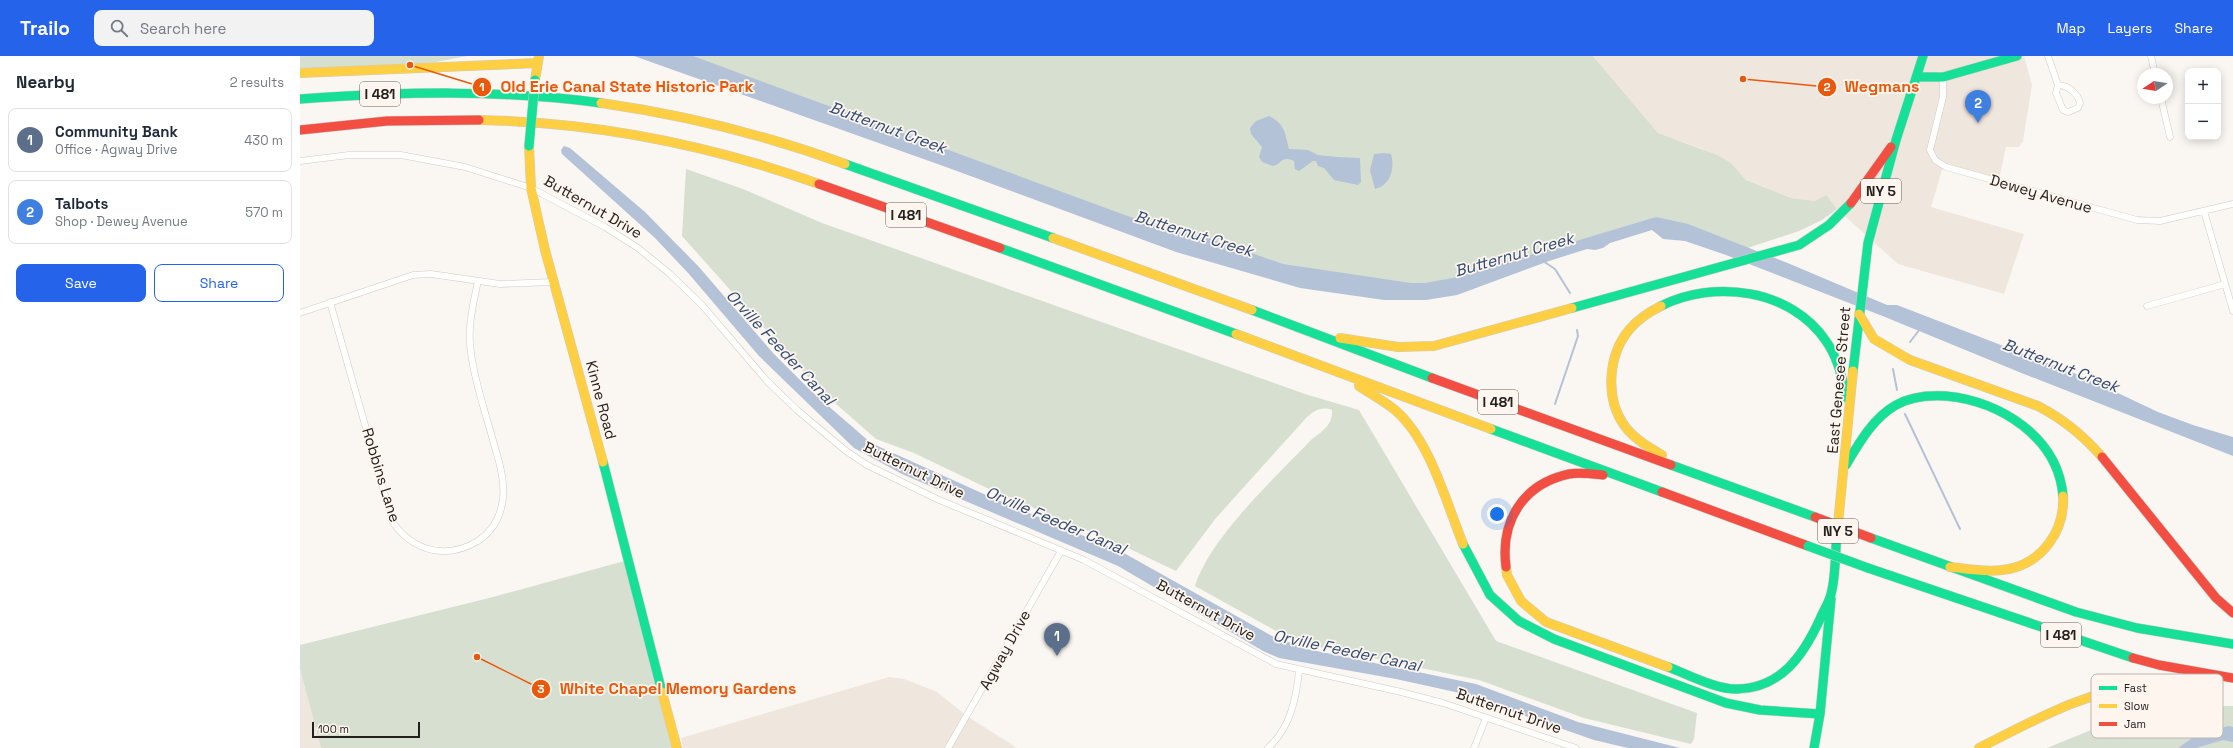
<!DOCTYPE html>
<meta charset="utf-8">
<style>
body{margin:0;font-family:"Space Grotesk",sans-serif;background:#f2f2f3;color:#1f2937}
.controls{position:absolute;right:12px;top:12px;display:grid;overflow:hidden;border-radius:8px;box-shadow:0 2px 10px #0003}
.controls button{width:36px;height:36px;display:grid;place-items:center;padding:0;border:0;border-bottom:1px solid #e0e1e3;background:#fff;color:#1f2937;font:20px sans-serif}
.compass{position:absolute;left:1837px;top:12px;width:36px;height:36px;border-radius:50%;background:#fff;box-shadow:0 2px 10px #0003;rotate:258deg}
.scale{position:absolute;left:12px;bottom:10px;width:108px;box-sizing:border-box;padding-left:4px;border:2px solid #23201d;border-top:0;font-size:11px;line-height:14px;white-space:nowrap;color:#23201d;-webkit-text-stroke:3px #fef5ee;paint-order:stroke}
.you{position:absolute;left:1197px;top:458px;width:14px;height:14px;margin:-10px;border:3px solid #fff;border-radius:50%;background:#1a73e8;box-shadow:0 0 0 6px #1a73e833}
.badge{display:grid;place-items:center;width:26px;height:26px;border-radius:50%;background:#2563eb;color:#fff;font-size:13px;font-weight:700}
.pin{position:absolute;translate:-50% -33px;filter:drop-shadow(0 1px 2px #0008)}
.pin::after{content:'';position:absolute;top:21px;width:14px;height:12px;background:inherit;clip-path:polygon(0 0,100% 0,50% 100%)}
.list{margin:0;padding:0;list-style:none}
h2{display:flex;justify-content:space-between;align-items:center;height:52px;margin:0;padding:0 16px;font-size:17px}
h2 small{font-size:13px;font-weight:400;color:#747a83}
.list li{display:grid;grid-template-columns:26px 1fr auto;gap:12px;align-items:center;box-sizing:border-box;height:64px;margin:0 8px 8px;padding:0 8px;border:1px solid #e0e1e3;border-radius:8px}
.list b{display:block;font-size:15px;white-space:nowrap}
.list p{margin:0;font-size:13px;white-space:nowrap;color:#747a83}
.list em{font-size:13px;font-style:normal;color:#747a83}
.actions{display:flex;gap:8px;padding:12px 16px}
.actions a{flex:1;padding:9px 0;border:1px solid #2563eb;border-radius:8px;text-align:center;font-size:14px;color:#2563eb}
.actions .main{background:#2563eb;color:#fff}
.icon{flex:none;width:22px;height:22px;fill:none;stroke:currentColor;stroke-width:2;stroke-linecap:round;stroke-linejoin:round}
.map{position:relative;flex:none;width:1933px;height:692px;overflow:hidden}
header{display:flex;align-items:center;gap:24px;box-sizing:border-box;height:56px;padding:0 20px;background:#2563eb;color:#fff}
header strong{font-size:19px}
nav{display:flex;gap:22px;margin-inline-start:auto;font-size:14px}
.search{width:280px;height:36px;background:#f2f2f3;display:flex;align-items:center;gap:10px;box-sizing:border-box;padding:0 14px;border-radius:8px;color:#747a83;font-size:15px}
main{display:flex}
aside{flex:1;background:#fff}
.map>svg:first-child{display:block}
.built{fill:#efe6de}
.green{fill:#d6dfd0}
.water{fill:#b4c2d7}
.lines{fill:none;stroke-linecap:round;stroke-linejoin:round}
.stream{stroke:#b4c2d7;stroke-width:2}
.street-casing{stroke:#cecbc8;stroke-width:7}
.fast-casing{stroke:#cecbc8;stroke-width:10}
.slow-casing{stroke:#cecbc8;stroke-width:10}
.jam-casing{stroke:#cecbc8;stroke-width:10}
.street{stroke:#fefefd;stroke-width:6}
.fast{stroke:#16e098;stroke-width:9}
.slow{stroke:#ffcf43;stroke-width:9}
.jam{stroke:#f24e42;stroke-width:9}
.fast-bridge-casing{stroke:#cecbc8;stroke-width:10;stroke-linecap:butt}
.jam-bridge-casing{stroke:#cecbc8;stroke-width:10;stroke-linecap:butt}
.fast-bridge{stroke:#16e098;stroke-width:9}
.jam-bridge{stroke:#f24e42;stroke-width:9}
.labels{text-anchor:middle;stroke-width:3.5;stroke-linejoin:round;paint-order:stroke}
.shield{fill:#fef5ee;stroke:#65605c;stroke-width:1}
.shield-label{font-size:14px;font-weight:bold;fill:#23201d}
.street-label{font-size:15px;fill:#23201d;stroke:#fef5ee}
.water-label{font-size:16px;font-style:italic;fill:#2c4a74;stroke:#fef5ee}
.key{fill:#fef5ee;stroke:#bcb5af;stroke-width:1}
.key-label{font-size:11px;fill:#23201d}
.leader{fill:none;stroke:#e8590c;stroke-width:1.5}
.callout-dot{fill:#e8590c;stroke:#fef5ee;stroke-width:1.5}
.mark-label{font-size:12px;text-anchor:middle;font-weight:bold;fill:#fff}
.callout-label{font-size:16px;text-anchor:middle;font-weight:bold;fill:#e8590c;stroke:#fef5ee;stroke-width:3.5;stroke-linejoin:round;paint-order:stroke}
</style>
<header>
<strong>Trailo</strong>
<div class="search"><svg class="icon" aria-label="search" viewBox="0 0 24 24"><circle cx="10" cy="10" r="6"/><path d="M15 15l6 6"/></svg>Search here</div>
<nav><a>Map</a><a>Layers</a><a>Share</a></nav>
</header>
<main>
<aside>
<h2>Nearby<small>2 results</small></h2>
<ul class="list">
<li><span class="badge" style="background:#5c6f8a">1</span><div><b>Community Bank</b><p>Office · Agway Drive</p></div><em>430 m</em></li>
<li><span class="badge" style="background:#3f7fe0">2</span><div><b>Talbots</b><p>Shop · Dewey Avenue</p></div><em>570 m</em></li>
</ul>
<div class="actions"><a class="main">Save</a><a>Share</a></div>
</aside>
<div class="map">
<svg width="1933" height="692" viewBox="0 0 1933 692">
<rect width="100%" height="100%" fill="#faf6f2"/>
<path class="built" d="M1293 0H1724L1732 29 1723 85 1719 91H1706L1699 123 1644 107 1631 151 1724 178 1704 238 1598 208 1537 153 1526 140 1515 145 1491 142 1446 124 1431 107 1402 93 1358 77Z
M0 613 21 692H0Z
M589 621 604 623 637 636 667 660 717 692H383L381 682Z"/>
<path class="green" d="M0 0H167L100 13 0 17Z
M357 0H1293L1358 77 1417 99 1431 107 1446 124 1491 142 1515 145 1526 139 1537 153 1522 164 1499 175 1435 196 1345 170 1130 234 1002 222Z
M386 113 443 133 522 167 1005 338 1059 354 1196 585 1397 657 1394 683 1391 688 1284 662 1179 624 1010 589 978 576 895 530C911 480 976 421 1012 383 1023 375 1033 368 1032 354 1021 350 1014 355 1006 362L916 462 876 515 828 492 687 432 614 397 576 383 517 331 382 180Z
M328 504 377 692H21L0 613V589L193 541Z
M1850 650H1933V692H1747Z"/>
<path class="water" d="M334 0H393L844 166 883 177 908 182 983 208 1111 227H1125L1153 222 1356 161 1388 168 1490 208 1587 249H1597L1784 321 1858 356 1893 369 1933 381V400L1719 316 1585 261 1426 199 1385 185 1363 183 1352 174 1310 187 1303 192 1295 194 1287 193 1249 205 1157 239 1126 244H1084L1000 232 876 196 646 111Z
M969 60C985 68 985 77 989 93L1008 94 1018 99 1037 101 1060 102 1061 126 1058 129 1034 124 1024 112 1018 110 1016 105H1013L999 115 995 113 994 105C981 99 982 108 973 110L962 106 959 101 962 91 951 78 950 72 956 65Z
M264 90 270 92 345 156 399 211 473 297 511 335 571 387 686 439 822 496 972 580 1007 593 1176 628 1278 666 1380 692H1328L1294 684 1200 651 1187 643 1096 623 979 602 963 595 818 510 602 418 554 392 459 300 389 218 355 182 262 98 261 94Z
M1084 97 1091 98C1095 112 1091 129 1075 133L1070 114 1074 98Z
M1929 670 1933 671V686L1923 684 1896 692H1878L1901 676Z"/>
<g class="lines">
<path class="stream" d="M1243 205 1255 213 1270 237
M1610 286 1620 273
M1593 313 1597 334
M1255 348 1278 280 1277 274
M1605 358 1660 473"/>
<defs>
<path id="street" d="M1748 0 1758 29
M1851 0 1855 18
M1643 21V41L1630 94 1635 104 1646 111 1837 164 1860 165 1933 148
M1758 29C1768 29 1778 38 1780 47L1778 52 1768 56 1763 54 1756 37Z
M1861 42 1870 81
M0 105 49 99H101L165 111 231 132 305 171 338 192 370 218 402 249 467 325 497 354 546 395 567 409 637 443 784 504 976 608 1101 636 1143 647 1276 692
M1904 155 1933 255
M30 246 93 467C105 483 120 494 141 495 155 496 166 492 178 485 193 475 201 460 203 442 205 425 199 405 194 388 186 358 175 328 171 297 167 272 173 249 178 225
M1847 250 1925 228
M0 257 113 219 131 218 200 228 253 226
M648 692 761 495
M968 692C990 672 996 644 999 615
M1174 692 1186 662"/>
<path id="fast" d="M1617 21H1643L1717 0
M0 43C103 36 198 33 301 47
M545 108 753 182
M700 192 936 278
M1361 250C1414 223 1491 233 1526 285 1538 302 1542 322 1547 342
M1272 252 1499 189 1529 169 1551 147
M952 254 1132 322
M1553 315 1568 187 1596 84 1623 0
M1191 373 1362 436
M303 406 362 636
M1371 409 1515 461
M1546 409C1559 387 1573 362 1596 349 1610 341 1630 339 1646 340 1700 345 1758 381 1763 440
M1571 482 1776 556 1837 572 1933 588
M1163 488 1190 539 1219 565 1254 583 1426 647 1460 654 1520 658
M1568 512 1833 602
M1368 611C1387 618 1417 634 1437 633 1481 632 1503 600 1520 563 1523 555 1529 547 1531 538 1536 520 1535 497 1537 478
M1850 628 1911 624
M1514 692 1520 658 1531 543"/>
<path id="slow" d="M0 17 238 7
M235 24 239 0
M301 47C385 59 466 79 545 108
M179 64C295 66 410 89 519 128
M229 90 231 132 245 194 303 406
M753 182 952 254
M1361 250C1349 256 1337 264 1329 274 1308 299 1305 342 1324 369 1333 382 1348 391 1362 399
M1559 258 1574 283 1610 304 1738 350C1763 363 1783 379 1802 401
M936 278 1191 373
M1040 282 1098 291 1134 290 1272 252
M1059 330C1071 338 1084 345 1095 354 1130 384 1146 446 1163 488
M1537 478 1553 315
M1206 511 1207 519 1221 545 1246 566 1368 611
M1650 511C1669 513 1690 517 1709 513 1743 506 1765 474 1763 440
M362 636 377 692
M1679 692C1735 664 1787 634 1850 628"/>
<path id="jam" d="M0 74 87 65 179 64
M519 128 700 192
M1551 147 1591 91
M1132 322 1371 409
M1802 401 1916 542 1933 557
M1362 436 1508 490
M1206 511C1200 465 1223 428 1269 418 1279 416 1293 418 1303 419
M1833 602 1859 609 1933 622"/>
</defs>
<use href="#street" class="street-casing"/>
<use href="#fast" class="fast-casing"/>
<use href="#slow" class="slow-casing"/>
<use href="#jam" class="jam-casing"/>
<use href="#street" class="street"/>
<use href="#fast" class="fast"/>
<use href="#slow" class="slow"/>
<use href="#jam" class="jam"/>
<defs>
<path id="fast-bridge" d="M229 90 235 24
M1508 490 1568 512"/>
<path id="jam-bridge" d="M1515 461 1571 482"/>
</defs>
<use href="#fast-bridge" class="fast-bridge-casing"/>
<use href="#jam-bridge" class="jam-bridge-casing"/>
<use href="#fast-bridge" class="fast-bridge"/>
<use href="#jam-bridge" class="jam-bridge"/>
</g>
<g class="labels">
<g class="shield">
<rect x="60" y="26" width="40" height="24" rx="3"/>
<rect x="1561" y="123" width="40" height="24" rx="3"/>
<rect x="586" y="147" width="40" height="24" rx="3"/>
<rect x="1178" y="334" width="40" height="24" rx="3"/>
<rect x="1518" y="463" width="40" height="24" rx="3"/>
<rect x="1741" y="567" width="40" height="24" rx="3"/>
</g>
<g class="shield-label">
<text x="80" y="43">I 481</text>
<text x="1581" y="140">NY 5</text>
<text x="606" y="164">I 481</text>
<text x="1198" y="351">I 481</text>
<text x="1538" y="480">NY 5</text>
<text x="1761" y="584">I 481</text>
</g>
<g class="street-label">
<text transform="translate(1741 138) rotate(16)" y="5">Dewey Avenue</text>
<text transform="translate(293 151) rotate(30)" y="5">Butternut Drive</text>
<text transform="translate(1539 324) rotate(-85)" y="5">East Genesee Street</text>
<text transform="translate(301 344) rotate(75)" y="5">Kinne Road</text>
<text transform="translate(614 414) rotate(26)" y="5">Butternut Drive</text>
<text transform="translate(81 419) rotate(73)" y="5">Robbins Lane</text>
<text transform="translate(906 554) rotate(29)" y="5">Butternut Drive</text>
<text transform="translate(705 594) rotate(-61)" y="5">Agway Drive</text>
<text transform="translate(1209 655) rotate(19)" y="5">Butternut Drive</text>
</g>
<g class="water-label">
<text transform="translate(588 71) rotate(20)" y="6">Butternut Creek</text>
<text transform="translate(894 177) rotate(17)" y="6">Butternut Creek</text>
<text transform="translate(1214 198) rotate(-16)" y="6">Butternut Creek</text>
<text transform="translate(481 291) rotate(47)" y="6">Orville Feeder Canal</text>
<text transform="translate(1761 309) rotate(21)" y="6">Butternut Creek</text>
<text transform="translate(756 464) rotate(23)" y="6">Orville Feeder Canal</text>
<text transform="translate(1047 594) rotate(12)" y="6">Orville Feeder Canal</text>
</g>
</g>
<rect x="1791" y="618" width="132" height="64" rx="6" class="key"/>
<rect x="1799" y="630" width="18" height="4" fill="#16e098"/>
<rect x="1799" y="648" width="18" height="4" fill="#ffcf43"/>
<rect x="1799" y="666" width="18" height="4" fill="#f24e42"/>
<g class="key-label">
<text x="1824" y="636">Fast</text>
<text x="1824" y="654">Slow</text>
<text x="1824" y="672">Jam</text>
</g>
<path class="leader" d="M110 9L182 31M1443 23L1527 31M177 601L241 633"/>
<g class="callout-dot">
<circle cx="110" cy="9" r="4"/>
<circle cx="1443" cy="23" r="4"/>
<circle cx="177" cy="601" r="4"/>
<circle cx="182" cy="31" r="10"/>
<circle cx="1527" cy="31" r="10"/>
<circle cx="241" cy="633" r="10"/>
</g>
<g class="mark-label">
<text x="182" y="35">1</text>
<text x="1527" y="35">2</text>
<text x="241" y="637">3</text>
</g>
<g class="callout-label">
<text x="327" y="36">Old Erie Canal State Historic Park</text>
<text x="1582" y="36">Wegmans</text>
<text x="378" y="638">White Chapel Memory Gardens</text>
</g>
</svg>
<div class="controls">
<button>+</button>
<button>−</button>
</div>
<svg class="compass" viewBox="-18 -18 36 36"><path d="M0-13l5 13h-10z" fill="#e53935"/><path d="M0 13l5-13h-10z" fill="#747a83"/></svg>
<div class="scale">100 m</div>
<div class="you"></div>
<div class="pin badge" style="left:757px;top:600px;background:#5c6f8a">1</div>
<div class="pin badge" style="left:1678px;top:67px;background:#3f7fe0">2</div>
</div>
</main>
